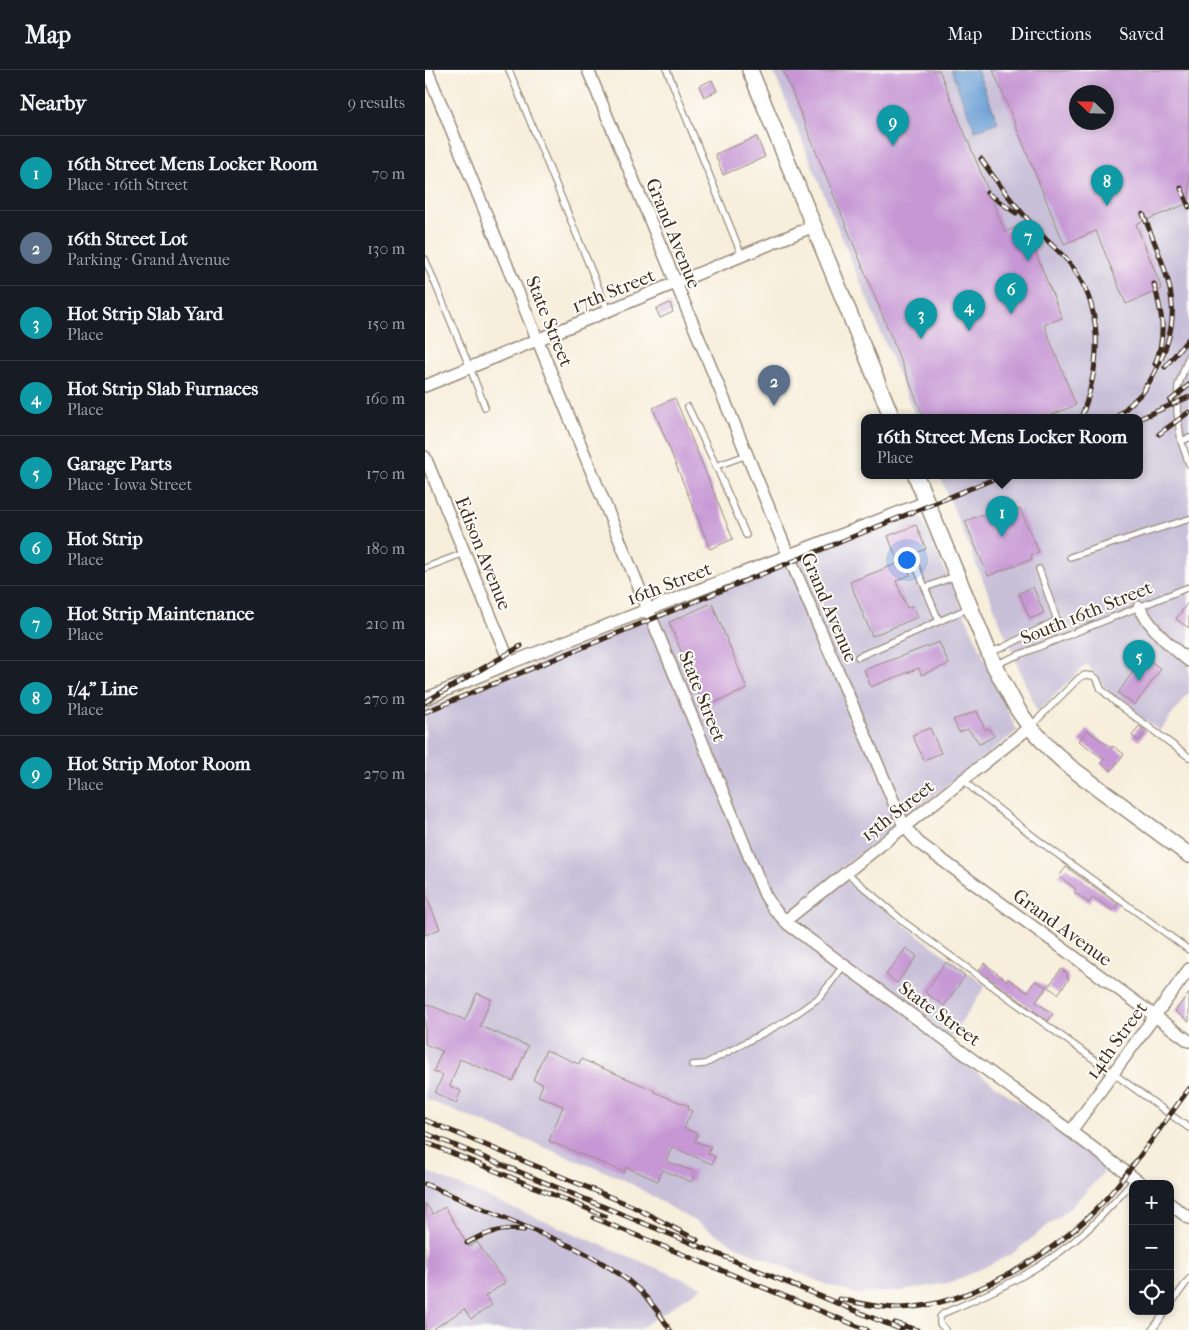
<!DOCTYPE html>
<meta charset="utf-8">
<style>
body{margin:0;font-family:"IM FELL French Canon",serif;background:#20242c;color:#f1f3f6}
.controls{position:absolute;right:15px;bottom:15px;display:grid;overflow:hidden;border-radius:10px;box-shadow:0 2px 8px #0003}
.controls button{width:45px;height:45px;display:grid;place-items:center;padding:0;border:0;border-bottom:1px solid #363941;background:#171b24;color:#f1f3f6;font:25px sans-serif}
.compass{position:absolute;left:644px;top:15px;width:45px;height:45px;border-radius:50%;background:#171b24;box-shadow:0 2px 8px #0003;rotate:293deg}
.you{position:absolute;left:481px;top:489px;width:18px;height:18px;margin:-12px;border:4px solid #fff;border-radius:50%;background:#1a73e8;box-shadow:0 0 0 8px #1a73e833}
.badge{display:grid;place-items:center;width:32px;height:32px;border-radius:50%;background:#b45309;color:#fff;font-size:16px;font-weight:700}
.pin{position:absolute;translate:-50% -41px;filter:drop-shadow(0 1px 2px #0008)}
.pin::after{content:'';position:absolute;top:26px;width:18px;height:15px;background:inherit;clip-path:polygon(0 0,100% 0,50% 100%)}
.popup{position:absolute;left:436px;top:344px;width:282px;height:65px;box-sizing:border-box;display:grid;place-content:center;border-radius:10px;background:#171b24;filter:drop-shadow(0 1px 4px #0005);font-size:16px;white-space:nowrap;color:#9ea1a6}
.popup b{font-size:19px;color:#f1f3f6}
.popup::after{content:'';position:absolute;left:50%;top:100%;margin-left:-10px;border:10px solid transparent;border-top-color:#171b24}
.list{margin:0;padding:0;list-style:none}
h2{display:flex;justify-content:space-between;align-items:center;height:65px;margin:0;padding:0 20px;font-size:21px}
h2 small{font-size:16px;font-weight:400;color:#9ea1a6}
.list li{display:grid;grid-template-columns:32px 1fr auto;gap:15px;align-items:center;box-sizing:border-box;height:75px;padding:0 20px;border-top:1px solid #363941}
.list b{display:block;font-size:19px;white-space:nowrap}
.list p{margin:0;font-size:16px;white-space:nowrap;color:#9ea1a6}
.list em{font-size:16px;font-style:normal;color:#9ea1a6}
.icon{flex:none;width:28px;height:28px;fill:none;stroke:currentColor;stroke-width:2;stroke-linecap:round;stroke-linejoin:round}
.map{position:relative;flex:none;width:764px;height:1260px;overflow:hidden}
header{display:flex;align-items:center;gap:30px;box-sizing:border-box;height:70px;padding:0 25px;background:#171b24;border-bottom:1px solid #363941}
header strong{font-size:24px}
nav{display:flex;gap:28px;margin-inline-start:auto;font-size:18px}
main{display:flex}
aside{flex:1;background:#171b24}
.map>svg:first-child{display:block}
.industrial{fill:#c8bfd8;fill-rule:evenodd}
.water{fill:#679dd4;stroke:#516479}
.building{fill:#c697d4;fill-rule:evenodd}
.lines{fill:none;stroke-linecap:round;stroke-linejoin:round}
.lane-casing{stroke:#998c7c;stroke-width:8}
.street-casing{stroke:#998c7c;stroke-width:14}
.secondary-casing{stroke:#998c7c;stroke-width:18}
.lane{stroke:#fff;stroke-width:5.5}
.street{stroke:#fff;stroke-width:11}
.secondary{stroke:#fff;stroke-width:15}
.rail-casing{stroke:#3b2a1e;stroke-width:5}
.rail{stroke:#fdfcf7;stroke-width:3;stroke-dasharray:9;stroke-linecap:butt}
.labels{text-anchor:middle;stroke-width:4;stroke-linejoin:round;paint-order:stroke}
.street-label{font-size:19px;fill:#3b2a1e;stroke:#fdfcf7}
</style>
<header>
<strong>Map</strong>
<nav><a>Map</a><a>Directions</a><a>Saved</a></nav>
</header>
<main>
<aside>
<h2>Nearby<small>9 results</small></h2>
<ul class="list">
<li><span class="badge" style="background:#0f9aa8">1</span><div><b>16th Street Mens Locker Room</b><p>Place · 16th Street</p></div><em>70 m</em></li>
<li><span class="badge" style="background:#5c6f8a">2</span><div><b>16th Street Lot</b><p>Parking · Grand Avenue</p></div><em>130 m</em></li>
<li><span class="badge" style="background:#0f9aa8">3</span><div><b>Hot Strip Slab Yard</b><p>Place</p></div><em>150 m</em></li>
<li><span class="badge" style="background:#0f9aa8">4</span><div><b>Hot Strip Slab Furnaces</b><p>Place</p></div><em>160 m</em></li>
<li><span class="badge" style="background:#0f9aa8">5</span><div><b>Garage Parts</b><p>Place · Iowa Street</p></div><em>170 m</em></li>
<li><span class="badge" style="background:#0f9aa8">6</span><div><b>Hot Strip</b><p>Place</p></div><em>180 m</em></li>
<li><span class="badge" style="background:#0f9aa8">7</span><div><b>Hot Strip Maintenance</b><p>Place</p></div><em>210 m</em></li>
<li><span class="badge" style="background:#0f9aa8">8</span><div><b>1/4&quot; Line</b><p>Place</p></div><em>270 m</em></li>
<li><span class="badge" style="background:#0f9aa8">9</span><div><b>Hot Strip Motor Room</b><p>Place</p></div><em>270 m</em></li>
</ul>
</aside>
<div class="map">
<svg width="764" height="1260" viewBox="0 0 764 1260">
<rect width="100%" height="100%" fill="#fdfcf7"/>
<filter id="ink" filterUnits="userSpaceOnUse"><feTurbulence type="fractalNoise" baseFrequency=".02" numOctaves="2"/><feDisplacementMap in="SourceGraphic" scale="10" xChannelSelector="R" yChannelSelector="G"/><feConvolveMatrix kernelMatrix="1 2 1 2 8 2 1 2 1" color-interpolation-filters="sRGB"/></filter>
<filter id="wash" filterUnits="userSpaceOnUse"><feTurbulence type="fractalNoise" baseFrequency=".0096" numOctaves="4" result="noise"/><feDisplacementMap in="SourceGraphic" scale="20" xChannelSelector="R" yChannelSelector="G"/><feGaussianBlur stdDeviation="1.12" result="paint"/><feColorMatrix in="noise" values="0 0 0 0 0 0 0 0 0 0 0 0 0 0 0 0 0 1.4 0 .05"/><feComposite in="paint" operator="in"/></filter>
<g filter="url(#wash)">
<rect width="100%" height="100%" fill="#f7eedb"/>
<path class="industrial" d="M348 0H764V622L735 661 687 626 662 594 612 642 515 406H714V348H491ZM652 22H682V52H652Z
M492 438 592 661 410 803 561 916 518 978 684 1097 645 1138 587 1184 528 1212 478 1221 432 1224 402 1215 315 1178 198 1109 0 1029V640Z
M0 1101 277 1217 213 1260H0Z"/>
<path class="water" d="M526 0H552L573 52 550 61Z"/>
<g id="blocks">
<path class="building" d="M358 0H514L580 162 599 154 637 248 619 255 651 335 619 348H499Z
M568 0H764V133L711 154 737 219 701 234 671 161 639 174ZM652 22H682V52H652Z
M287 10 292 21 279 27 274 16Z
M332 67 340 87 298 105 290 84Z
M245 233 248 242 235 248 231 239Z
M250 328 308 469 285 479 228 338Z
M595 439 614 482 606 485 607 489 563 506 540 451 567 441 570 449Z
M491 455 501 479 472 490 463 466Z
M479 491 485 505 471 511 482 538 488 536 493 547 447 566 425 512Z
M608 517 619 543 605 549 594 523Z
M764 531V558L751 549Z
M287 533 322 619 279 637 244 552Z
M514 572 524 594 496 605 494 598 446 617 439 600Z
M719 586 736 599 710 635 693 623Z
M552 641 560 660 563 658 569 666 555 674 543 659 534 662 528 650Z
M714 656 721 661 714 671 707 666Z
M505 658 516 683 499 690 487 665Z
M662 660 687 678 688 676 699 684 686 701 676 693 679 689 654 671Z
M641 797 693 834 688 841 668 827 664 833 649 822 651 819 634 806Z
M0 823 15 859 0 865Z
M481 878 492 886 472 913 461 905Z
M521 892 540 906 519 936 500 922Z
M559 893 582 911 584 909 602 922 610 911 622 917 611 932 628 944 623 951 554 901Z
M636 899 643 904 642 907 644 909 633 924 623 917Z
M52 923 66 929 55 956 103 976 88 1011 35 989 25 1016 36 1021 31 1033 10 1023 18 1005 8 1002 17 981 0 974V933L40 950Z
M764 923V952L750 941Z
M121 980 154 994 156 989 229 1020V1022L264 1036 263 1039 267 1041 259 1058 273 1064 270 1071 286 1077 283 1084 290 1086 287 1094 247 1077 241 1091 270 1102 267 1112 237 1100 233 1111 201 1097 199 1102 124 1071 138 1036 113 1026 118 1014 108 1010Z
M0 1133 8 1144 20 1137 44 1177 52 1172 80 1213 60 1226 67 1235 46 1249 39 1239 7 1260H0Z"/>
</g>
</g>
<g filter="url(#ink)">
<use href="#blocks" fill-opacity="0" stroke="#998c7c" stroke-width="1"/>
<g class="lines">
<defs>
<path id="lane" d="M84 0 183 241
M242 0 317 186
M0 189 45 298 60 337
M263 337 291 396 322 385
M764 368 756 371 764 394
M756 371 752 341 753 316 764 286
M291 396 321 465
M645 487 764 449
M489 491 514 551
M0 498 39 483
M500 518 530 506
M566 582 579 577 632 550 614 499
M433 587 544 538
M571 594 764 517
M605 657 654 608 660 605 668 606 672 609 676 619 690 632 764 687
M539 710 549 720 617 773 764 880
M421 802 480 853 764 1058
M267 995 280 994 361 951 395 927 419 895
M745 1235 764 1209
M521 1260 515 1254V1247L519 1243C570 1222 622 1197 663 1159 680 1143 695 1126 710 1109
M727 1260 741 1241"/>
<path id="street" d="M2 0 340 825 349 839 363 854 717 1114
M163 0 363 484 479 756 494 773 764 971
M0 316 389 156
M0 387 85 593
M714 537C729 562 742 573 764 591
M0 629 85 593 501 432
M360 851 605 657
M646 1061 764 899
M745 1134 764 1148"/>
<path id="secondary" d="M325 0 467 348
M491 406 569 595 593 640 605 657 625 679 645 697 764 785"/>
</defs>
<use href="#lane" class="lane-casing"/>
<use href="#street" class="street-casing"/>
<use href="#secondary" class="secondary-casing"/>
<use href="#lane" class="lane"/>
<use href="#street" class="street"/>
<use href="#secondary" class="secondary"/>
<defs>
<path id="rail" d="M556 89C571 111 587 132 605 152 616 166 630 177 642 190 681 236 676 295 656 348
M756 118 764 137
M562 123 591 143
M718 144C749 220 764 247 719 321
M729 214C737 243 742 265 730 294
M740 297 764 268
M745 331 764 315
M691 348 719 321 721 315
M714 349 764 327
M734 364 764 342
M0 632 96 576
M0 642 576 406
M0 1050 207 1136 272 1170
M0 1063 477 1260
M0 1072 180 1146
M0 1114 150 1178C179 1193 209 1210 229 1237 235 1244 240 1252 245 1260
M169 1148 442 1260
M42 1173C59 1163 79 1157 99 1160
M414 1229C434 1233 454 1238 474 1238 544 1237 633 1182 679 1131 710 1096 736 1056 764 1019
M470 1253 492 1260"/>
</defs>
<use href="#rail" class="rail-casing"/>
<use href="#rail" class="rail"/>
</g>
</g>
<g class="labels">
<g class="street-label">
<text transform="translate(249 163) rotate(68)" y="7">Grand Avenue</text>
<text transform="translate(188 220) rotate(-22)" y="7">17th Street</text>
<text transform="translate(125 251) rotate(68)" y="7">State Street</text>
<text transform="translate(59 483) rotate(68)" y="7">Edison Avenue</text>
<text transform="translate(244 513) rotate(-21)" y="7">16th Street</text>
<text transform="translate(405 537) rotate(67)" y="7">Grand Avenue</text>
<text transform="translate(661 542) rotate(-22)" y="7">South 16th Street</text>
<text transform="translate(278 626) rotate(68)" y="7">State Street</text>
<text transform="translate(472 740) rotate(-38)" y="7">15th Street</text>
<text transform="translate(638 857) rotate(36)" y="7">Grand Avenue</text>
<text transform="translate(515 943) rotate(36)" y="7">State Street</text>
<text transform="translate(691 970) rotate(-54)" y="7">14th Street</text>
</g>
</g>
</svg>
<div class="controls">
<button>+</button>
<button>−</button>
<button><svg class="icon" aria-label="locate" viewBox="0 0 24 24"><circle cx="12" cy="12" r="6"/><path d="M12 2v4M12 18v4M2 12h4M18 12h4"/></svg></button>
</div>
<svg class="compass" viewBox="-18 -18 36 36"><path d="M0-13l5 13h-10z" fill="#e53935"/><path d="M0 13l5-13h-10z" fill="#9ea1a6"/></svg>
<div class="you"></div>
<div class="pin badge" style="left:577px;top:467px;background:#0f9aa8">1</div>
<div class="popup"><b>16th Street Mens Locker Room</b>Place</div>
<div class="pin badge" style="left:349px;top:336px;background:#5c6f8a">2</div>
<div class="pin badge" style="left:496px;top:269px;background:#0f9aa8">3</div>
<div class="pin badge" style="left:544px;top:261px;background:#0f9aa8">4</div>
<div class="pin badge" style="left:714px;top:611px;background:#0f9aa8">5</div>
<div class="pin badge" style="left:586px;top:244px;background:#0f9aa8">6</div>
<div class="pin badge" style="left:603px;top:191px;background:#0f9aa8">7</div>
<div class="pin badge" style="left:682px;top:136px;background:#0f9aa8">8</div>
<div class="pin badge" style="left:468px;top:76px;background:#0f9aa8">9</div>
</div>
</main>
